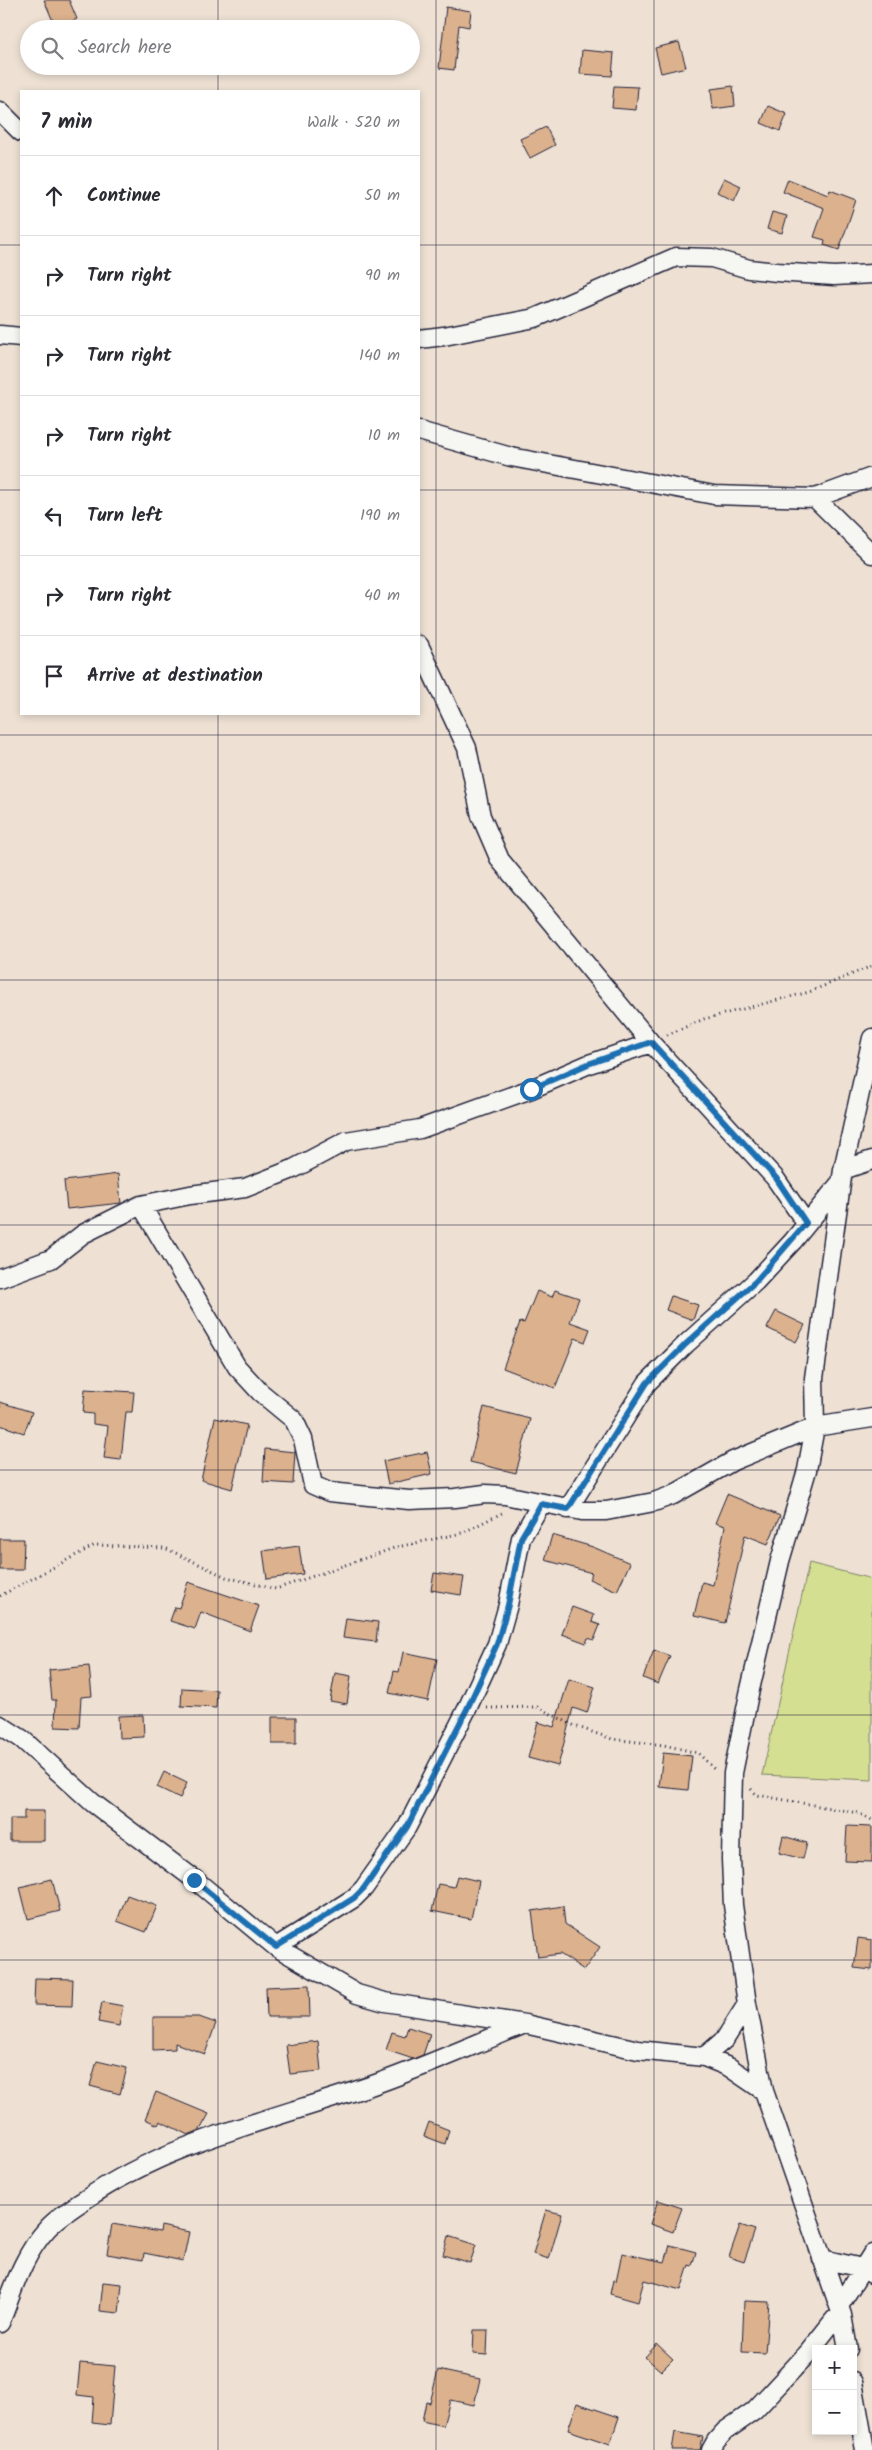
<!DOCTYPE html>
<meta charset="utf-8">
<style>
body{margin:0;font-family:Kalam,sans-serif;background:#f7f7f7;color:#2b2b33}
.controls{position:absolute;right:15px;bottom:15px;display:grid;overflow:hidden;border-radius:0px;box-shadow:0 2px 8px #0003}
.controls button{width:45px;height:45px;display:grid;place-items:center;padding:0;border:0;border-bottom:1px solid #e1e1e2;background:#fff;color:#2b2b33;font:25px sans-serif}
.stop{position:absolute;width:15px;height:15px;margin:-11px;border:4px solid #1f6fb2;border-radius:50%;background:#fff}
.stop.end{background:#1f6fb2;border-color:#fff;box-shadow:0 1px 5px #0008}
.list{margin:0;padding:0;list-style:none}
h2{display:flex;justify-content:space-between;align-items:center;height:65px;margin:0;padding:0 20px;font-size:21px}
h2 small{font-size:16px;font-weight:400;color:#7c7c81}
.list li{display:grid;grid-template-columns:32px 1fr auto;gap:15px;align-items:center;box-sizing:border-box;height:80px;padding:0 20px;border-top:1px solid #e1e1e2}
.list b{display:block;font-size:19px;white-space:nowrap}
.list em{font-size:16px;font-style:normal;color:#7c7c81}
.icon{flex:none;width:28px;height:28px;fill:none;stroke:currentColor;stroke-width:2;stroke-linecap:round;stroke-linejoin:round}
.map{position:relative;flex:none;width:872px;height:2450px;overflow:hidden}
.search{position:absolute;background:#fff;box-shadow:0 2px 8px #0003;left:20px;top:20px;width:400px;height:55px;display:flex;align-items:center;gap:12px;box-sizing:border-box;padding:0 18px;border-radius:28px;color:#7c7c81;font-size:19px}
.panel{position:absolute;background:#fff;box-shadow:0 2px 8px #0003;left:20px;top:90px;width:400px;height:625px;border-radius:0px}
.map>svg:first-child{display:block}
.green{fill:#d4df92;stroke:#7b8066}
.building{fill:#dcb18d;stroke:#22223b}
.lines{fill:none;stroke-linecap:round;stroke-linejoin:round}
.street-casing{stroke:#22223b;stroke-width:21}
.path{stroke:#22223b;stroke-width:3;stroke-dasharray:1 4;stroke-linecap:butt}
.street{stroke:#f6f6f2;stroke-width:18}
.route{stroke:#1f6fb2;stroke-width:6}
.grid{fill:none;stroke:#22223b;stroke-width:1;stroke-opacity:0.55}
</style>
<div class="map">
<svg width="872" height="2450" viewBox="0 0 872 2450">
<rect width="100%" height="100%" fill="#eee1d4"/>
<filter id="ink" filterUnits="userSpaceOnUse"><feTurbulence type="fractalNoise" baseFrequency=".02" numOctaves="2"/><feDisplacementMap in="SourceGraphic" scale="10" xChannelSelector="R" yChannelSelector="G"/><feConvolveMatrix kernelMatrix="1 2 1 2 8 2 1 2 1" color-interpolation-filters="sRGB"/></filter>
<g filter="url(#ink)">
<path class="green" d="M809 1563 872 1579V1780L762 1775Z"/>
<path class="building" d="M44 0H69L77 19 56 28Z
M446 7 471 11 469 27 459 25 454 70 439 68Z
M679 42 686 67 661 73 655 48Z
M582 50 614 53 612 76 580 74Z
M614 86 638 87 636 110 612 108Z
M733 86 735 106 713 109 711 89Z
M768 106 787 114 780 131 761 123Z
M546 127 555 145 530 158 520 139Z
M724 178 741 186 734 201 717 192Z
M788 179 828 195 830 190 856 200 839 250 824 245 825 240 814 237 824 208 783 192Z
M772 212 787 216 782 233 767 229Z
M118 1174 121 1203 67 1209 64 1181Z
M555 1290 579 1298 570 1322 590 1329 585 1342 575 1338 555 1388 503 1368 520 1322 524 1323 537 1291 552 1297Z
M671 1296 698 1305 693 1320 666 1310Z
M776 1311 805 1325 796 1342 767 1328Z
M85 1389 134 1392 132 1412H126L121 1460 104 1458 108 1426 93 1424V1414L83 1413Z
M0 1402 32 1412 24 1433 0 1425Z
M484 1407 530 1419 516 1473 470 1462Z
M215 1418 247 1425 232 1489 201 1480Z
M265 1449 295 1452 293 1484 263 1482Z
M427 1452 432 1474 388 1484 383 1461Z
M727 1494 780 1516 768 1544 745 1535 725 1623 694 1616 702 1582 713 1585 725 1526 715 1523Z
M552 1535 593 1547 630 1563 617 1591 589 1579 592 1573 545 1560Z
M0 1539H24L23 1570H0Z
M299 1546 303 1574 267 1579 263 1551Z
M434 1573 464 1577 461 1595 431 1590Z
M188 1582 259 1606 250 1631 201 1612 195 1629 170 1621 175 1607 179 1608Z
M572 1607 594 1615 592 1622 600 1625 594 1640 588 1638 586 1643 562 1634Z
M346 1618 378 1622 376 1642 343 1638Z
M654 1650 670 1656 658 1684 643 1678Z
M403 1652 437 1659 428 1701 389 1693 394 1671 399 1672Z
M89 1666 92 1696 81 1697 79 1728 55 1727 56 1700H52L49 1670Z
M335 1673 351 1676 347 1704 330 1701Z
M569 1679 595 1687 587 1713 573 1708 558 1766 528 1758 538 1722 554 1727Z
M182 1688 217 1690 216 1708 181 1706Z
M143 1715 144 1737 119 1738 118 1716Z
M272 1717H296V1744H272Z
M663 1753 692 1756 688 1790 659 1787Z
M164 1772 187 1783 180 1798 157 1787Z
M24 1811H44V1841H10V1819H24Z
M847 1826 872 1827V1862L845 1861Z
M783 1836 807 1843 803 1859 779 1853Z
M457 1876 479 1881 471 1919 432 1911 438 1884 454 1887Z
M52 1879 60 1911 28 1919 20 1887Z
M127 1895 157 1906 146 1932 117 1921Z
M563 1906 565 1924 600 1947 584 1970 560 1954 538 1957 532 1911Z
M858 1938 872 1940V1970L854 1968Z
M35 1978 73 1979 72 2006 34 2005Z
M309 1985 310 2017H267L266 1987Z
M102 2002 123 2006 119 2026 98 2022Z
M153 2017H199L216 2023 205 2054 175 2043V2049L153 2050Z
M408 2027 430 2034 423 2055 413 2059 386 2050 392 2032 405 2036Z
M318 2041 321 2071 290 2074 286 2045Z
M97 2061 127 2068 120 2094 90 2086Z
M156 2092 209 2114 200 2130 188 2135 160 2121 158 2125 145 2119Z
M429 2122 449 2130 445 2144 424 2136Z
M658 2200 682 2208 673 2232 650 2224Z
M546 2210 562 2214 549 2259 533 2254Z
M112 2224 160 2232 161 2226 189 2232 183 2261 144 2253 143 2260 107 2254Z
M740 2225 755 2230 744 2262 729 2257Z
M448 2236 476 2245 470 2263 443 2255Z
M670 2245 696 2252 692 2266 689 2265 681 2290 644 2280 638 2302 610 2294 613 2280 616 2281 622 2253 665 2262Z
M103 2282 122 2284 119 2313 100 2311Z
M744 2301 769 2302 765 2353 742 2352Z
M474 2330H488L487 2355 473 2354Z
M657 2344 673 2359 661 2371 645 2357Z
M80 2363 115 2366 110 2425 92 2423 94 2397 77 2395Z
M438 2370 480 2379 474 2405 450 2400 443 2426 422 2421 426 2402 430 2403Z
M577 2403 619 2417 610 2444 568 2430Z
M675 2432 703 2437 700 2450H672Z"/>
<g class="lines">
<defs>
<path id="street" d="M0 111 21 132
M0 335 21 337
M419 339 444 336 535 318 676 257 712 258 749 269 777 272 834 276 872 274
M419 431 511 457 714 495 815 498 872 477
M815 498 872 554
M419 645 467 748 481 816 500 860 651 1043 775 1178 806 1223
M843 1170 872 1160
M141 1205 237 1367 260 1392 294 1420 303 1439 313 1485 329 1492 409 1500 455 1498 485 1494 505 1495 582 1511H606L654 1502 673 1495 733 1461 815 1427 872 1418
M0 1278 51 1259 83 1234 141 1205 190 1195 245 1188 293 1169 346 1141 420 1129 531 1089 589 1064 651 1043
M568 1509 647 1383 686 1344 756 1281 793 1241 841 1182
M0 1725 22 1739 93 1803 194 1879 276 1947 357 1994 385 2002 525 2024 638 2050 704 2057 729 2067 764 2091
M276 1947 354 1898 364 1888 407 1827 467 1709 497 1644 508 1605 521 1538 541 1504
M704 2057 725 2039 747 2004
M822 2259 862 2268 872 2274
M839 2306 872 2254
M0 2323C13 2290 23 2255 47 2229 57 2218 71 2209 83 2201 167 2142 274 2119 370 2086 422 2068 473 2045 525 2024
M848 2349 842 2315 764 2091 747 2004 733 1905 731 1859 733 1773 749 1694 780 1561 807 1470 815 1427 814 1378 843 1170 872 1038
M853 2382 865 2450
M711 2450 716 2441 725 2431 754 2411 808 2353 834 2320 842 2315"/>
</defs>
<use href="#street" class="street-casing"/>
<path class="path" d="M667 1035 704 1019 809 992 872 966
M0 1596 95 1545 165 1548 226 1577 276 1589 397 1547 462 1533 502 1513
M487 1708 537 1707 575 1726 612 1739 664 1745 698 1753 715 1770
M751 1789 757 1795 858 1813 872 1820"/>
<use href="#street" class="street"/>
</g>
</g>
<g class="lines" filter="url(#ink)">
<path class="route" d="M194 1880 276 1947 354 1898 364 1888 407 1827 467 1709 497 1644 508 1605 521 1538 541 1504 568 1509 647 1383 686 1344 756 1281 806 1223 776 1178 651 1042 588 1064 531 1089"/>
</g>
<path class="grid" d="M218 0V29M436 0V2450M654 0V2450M218 66V91M0 245H21M419 245H872M0 490H21M419 490H872M218 714V2450M0 735H872M0 980H872M0 1225H872M0 1470H872M0 1715H872M0 1960H872M0 2205H872"/>
</svg>
<div class="controls">
<button>+</button>
<button>−</button>
</div>
<div class="stop" style="left:531px;top:1089px"></div>
<div class="stop end" style="left:194px;top:1880px"></div>
<div class="search"><svg class="icon" aria-label="search" viewBox="0 0 24 24"><circle cx="10" cy="10" r="6"/><path d="M15 15l6 6"/></svg>Search here</div>
<section class="panel">
<h2>7 min<small>Walk · 520 m</small></h2>
<ul class="list">
<li><svg class="icon" aria-label="ahead" viewBox="0 0 24 24"><path d="M12 20V5M6 11l6-6 6 6"/></svg><div><b>Continue</b></div><em>50 m</em></li>
<li><svg class="icon" aria-label="right" viewBox="0 0 24 24"><path d="M7 20v-9h11M14 6l5 5-5 5"/></svg><div><b>Turn right</b></div><em>90 m</em></li>
<li><svg class="icon" aria-label="right" viewBox="0 0 24 24"><path d="M7 20v-9h11M14 6l5 5-5 5"/></svg><div><b>Turn right</b></div><em>140 m</em></li>
<li><svg class="icon" aria-label="right" viewBox="0 0 24 24"><path d="M7 20v-9h11M14 6l5 5-5 5"/></svg><div><b>Turn right</b></div><em>10 m</em></li>
<li><svg class="icon" aria-label="left" viewBox="0 0 24 24"><path d="M17 20v-9H6M10 6l-5 5 5 5"/></svg><div><b>Turn left</b></div><em>190 m</em></li>
<li><svg class="icon" aria-label="right" viewBox="0 0 24 24"><path d="M7 20v-9h11M14 6l5 5-5 5"/></svg><div><b>Turn right</b></div><em>40 m</em></li>
<li><svg class="icon" aria-label="arrive" viewBox="0 0 24 24"><path d="M6 21V4h12l-3 4 3 4H6"/></svg><div><b>Arrive at destination</b></div></li>
</ul>
</section>
</div>
